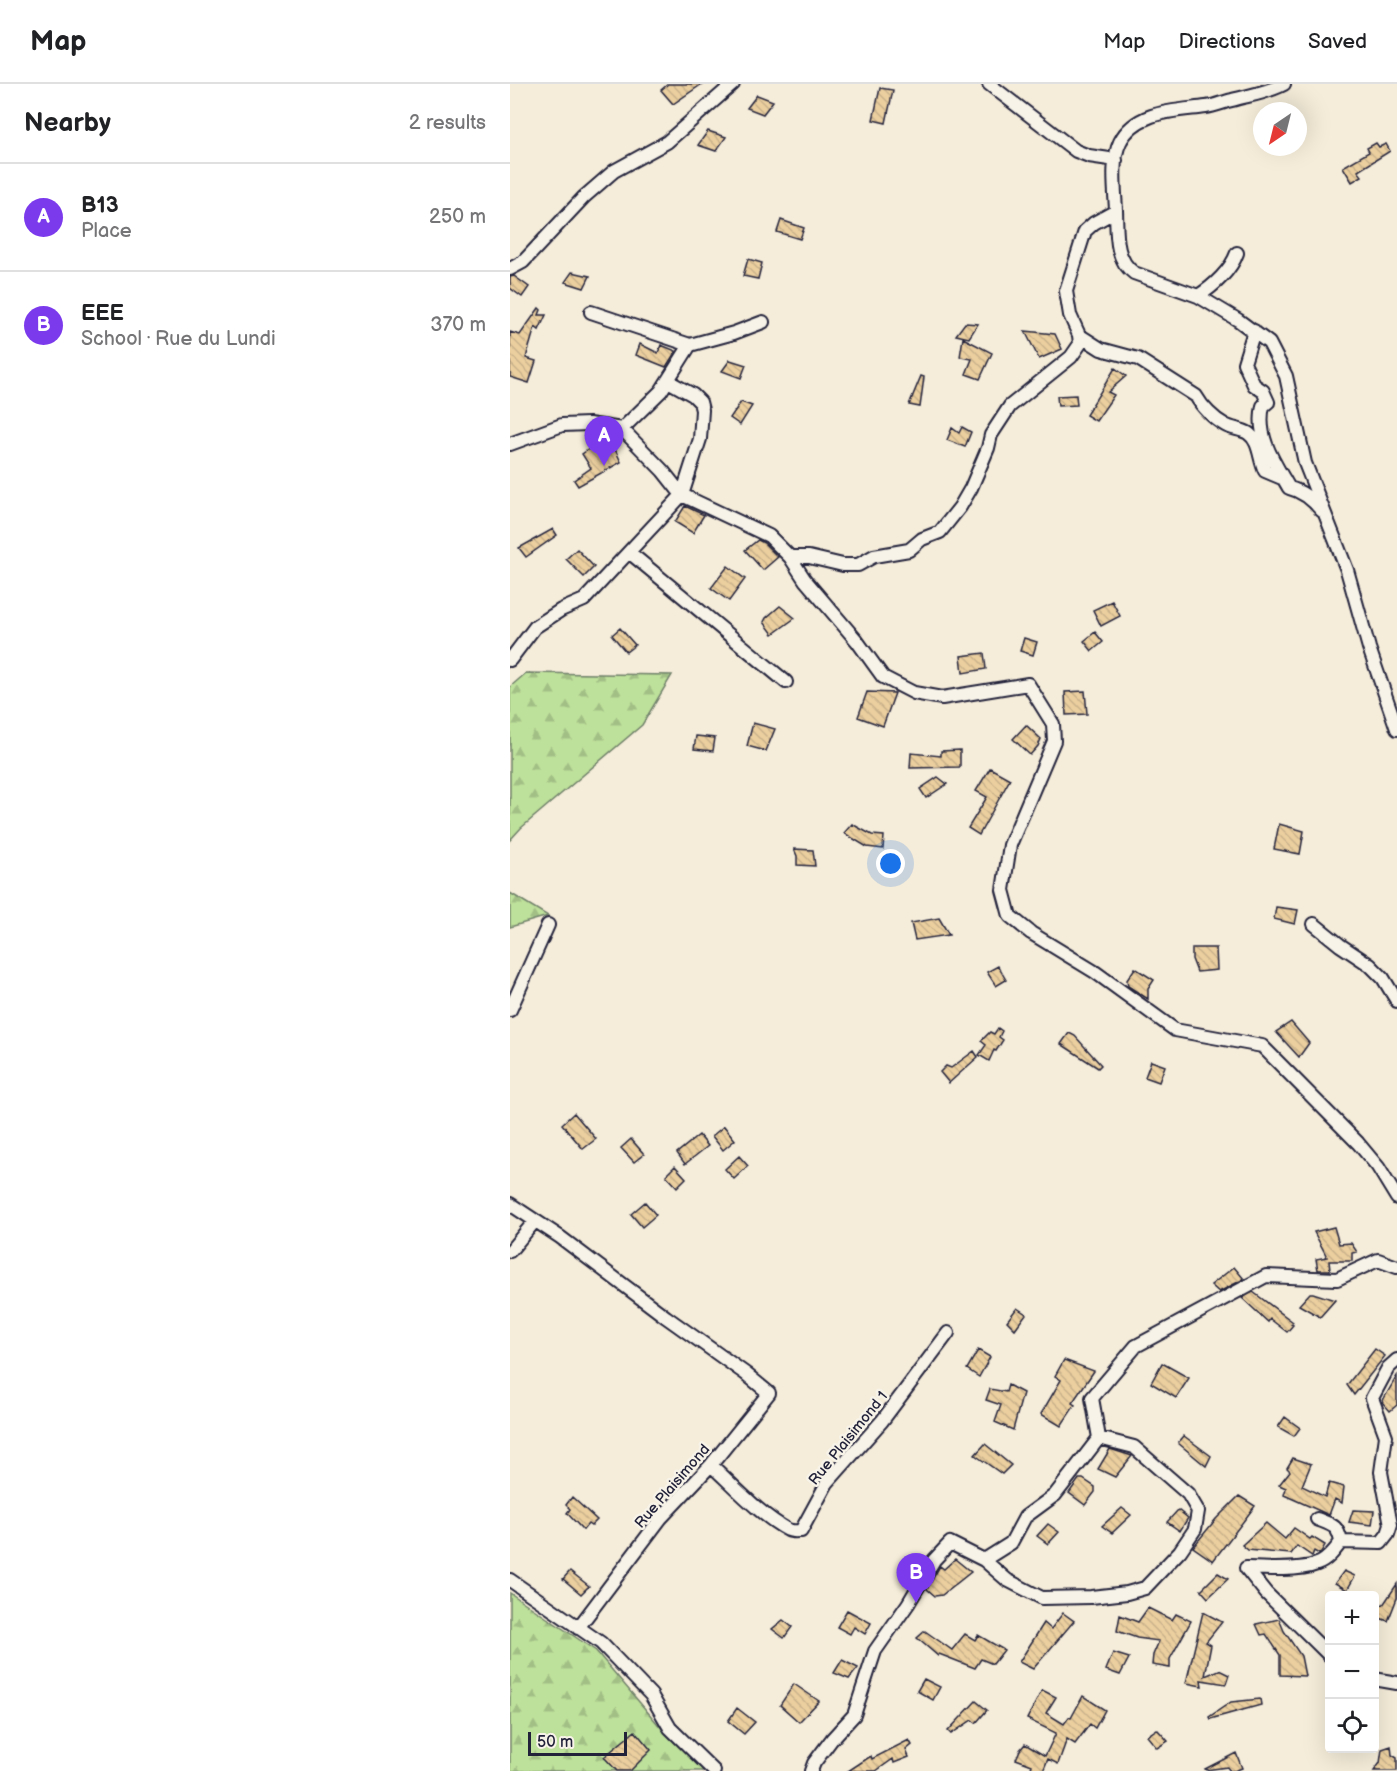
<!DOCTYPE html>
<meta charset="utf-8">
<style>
body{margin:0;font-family:"Balsamiq Sans",sans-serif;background:#f6f6f6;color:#202124}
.controls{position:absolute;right:18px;bottom:18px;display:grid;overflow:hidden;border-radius:6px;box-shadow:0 6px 24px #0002}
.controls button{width:54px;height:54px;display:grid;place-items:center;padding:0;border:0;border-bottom:2px solid #e0e0e0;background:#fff;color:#202124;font:30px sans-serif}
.compass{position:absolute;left:743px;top:18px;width:54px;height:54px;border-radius:50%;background:#fff;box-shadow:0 6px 24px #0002;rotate:215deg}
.scale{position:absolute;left:18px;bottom:15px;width:99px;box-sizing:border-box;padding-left:6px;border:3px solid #22223b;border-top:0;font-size:16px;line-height:21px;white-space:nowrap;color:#22223b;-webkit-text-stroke:4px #f7f3e8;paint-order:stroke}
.you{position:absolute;left:381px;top:780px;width:21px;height:21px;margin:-15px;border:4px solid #fff;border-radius:50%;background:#1a73e8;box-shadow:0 0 0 9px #1a73e833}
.badge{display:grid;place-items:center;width:39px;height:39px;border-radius:50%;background:#7c3aed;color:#fff;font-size:20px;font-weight:700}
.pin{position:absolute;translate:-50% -50px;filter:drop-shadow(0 2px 3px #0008)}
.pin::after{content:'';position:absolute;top:32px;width:21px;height:18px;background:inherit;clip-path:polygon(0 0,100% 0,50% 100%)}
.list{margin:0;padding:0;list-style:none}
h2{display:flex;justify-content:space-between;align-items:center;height:78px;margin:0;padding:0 24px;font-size:26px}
h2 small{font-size:20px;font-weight:400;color:#757577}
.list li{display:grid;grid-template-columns:39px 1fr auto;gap:18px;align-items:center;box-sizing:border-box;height:108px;padding:0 24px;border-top:2px solid #e0e0e0}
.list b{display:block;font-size:22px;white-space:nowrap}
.list p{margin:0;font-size:20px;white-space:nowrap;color:#757577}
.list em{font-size:20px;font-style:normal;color:#757577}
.icon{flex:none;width:33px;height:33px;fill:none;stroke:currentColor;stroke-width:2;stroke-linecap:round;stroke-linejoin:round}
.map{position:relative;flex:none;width:887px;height:1687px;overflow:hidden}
header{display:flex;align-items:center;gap:36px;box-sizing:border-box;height:84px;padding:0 30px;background:#fff;border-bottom:2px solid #e0e0e0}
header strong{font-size:28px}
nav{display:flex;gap:33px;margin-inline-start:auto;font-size:21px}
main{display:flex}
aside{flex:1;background:#fff}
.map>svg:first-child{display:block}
.forest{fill:url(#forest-firs);stroke:#70816a;stroke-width:1.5}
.building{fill:url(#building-back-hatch);stroke:#22223b;stroke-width:1.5}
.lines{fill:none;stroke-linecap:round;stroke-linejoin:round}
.street-casing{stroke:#22223b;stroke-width:16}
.street{stroke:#f7f3e8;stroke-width:12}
.labels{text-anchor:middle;stroke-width:5;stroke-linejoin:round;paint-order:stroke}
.street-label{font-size:15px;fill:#22223b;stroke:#f7f3e8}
</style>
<header>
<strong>Map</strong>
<nav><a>Map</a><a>Directions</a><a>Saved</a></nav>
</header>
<main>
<aside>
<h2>Nearby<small>2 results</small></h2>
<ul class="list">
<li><span class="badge">A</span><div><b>B13</b><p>Place</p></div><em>250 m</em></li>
<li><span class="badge">B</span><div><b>EEE</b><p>School · Rue du Lundi</p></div><em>370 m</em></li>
</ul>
</aside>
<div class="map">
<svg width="887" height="1687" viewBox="0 0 887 1687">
<defs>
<pattern id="forest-firs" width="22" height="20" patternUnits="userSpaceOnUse" patternTransform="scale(1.5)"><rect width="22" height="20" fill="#bde09a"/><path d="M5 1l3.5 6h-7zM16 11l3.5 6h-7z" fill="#a2c086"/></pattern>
<pattern id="building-back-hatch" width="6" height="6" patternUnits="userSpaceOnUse" patternTransform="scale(1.5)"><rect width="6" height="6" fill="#ebcf9f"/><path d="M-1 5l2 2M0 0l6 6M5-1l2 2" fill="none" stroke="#c9b18a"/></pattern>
</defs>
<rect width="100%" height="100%" fill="#f5ecd9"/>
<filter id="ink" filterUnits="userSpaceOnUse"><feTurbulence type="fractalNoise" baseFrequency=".0167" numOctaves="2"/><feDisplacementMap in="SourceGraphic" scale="12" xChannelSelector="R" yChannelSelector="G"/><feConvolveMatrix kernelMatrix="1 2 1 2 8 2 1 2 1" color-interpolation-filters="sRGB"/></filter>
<g filter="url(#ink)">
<path class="forest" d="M16 589 162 591 132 641 11 744 0 756V603Z
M0 809 38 832 0 843Z
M0 1509 86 1567 158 1652 194 1687H0Z"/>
<path class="building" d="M158 0H192L163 20 151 6Z
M370 4 383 6 376 39 363 36Z
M247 11 263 17 253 30 237 24Z
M198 47 216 53 206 67 188 61Z
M866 59 869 63 876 60 880 67 848 87 852 92 842 98 833 83 859 68 857 64Z
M271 136 294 144 290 155 267 148Z
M238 175 252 179 248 195 233 192Z
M62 188 80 192 74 204 55 198Z
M4 192 19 203 12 213 0 204V193Z
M29 224 31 226 29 231H36L29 246 25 243 16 274 26 277 19 299 0 293V248L10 251Z
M455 239 468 240 459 254 446 251Z
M515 247 545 250 552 265 529 275Z
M453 254 482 269 470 295 456 290 462 275 450 273Z
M130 260 148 269 151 261 166 267 156 283 126 271Z
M220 276 236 281 231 294 212 287Z
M605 284 616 292 598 308 604 311 586 337 576 331Z
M411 292 414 293 410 323 399 321Z
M566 311 567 321 548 322 547 312Z
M231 318 242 322 230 341 220 334Z
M452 343 461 348 455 363 437 356 442 344 449 349Z
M99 351 103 352 107 359 103 361 111 378 68 402 64 396 81 384 72 370Z
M175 422 194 431 183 449 165 438Z
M43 445 47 451 16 473 9 464Z
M248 456 254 459 268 473 253 486 235 466Z
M67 465 84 483 74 493 56 475Z
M218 482 235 495 219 517 201 504Z
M602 517 610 532 591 542 583 526Z
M270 522 285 534 263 550 254 538 256 534Z
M110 544 125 561 116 568 102 551Z
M585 548 593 558 582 567 574 557Z
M514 554 527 558 523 571 510 567Z
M474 569 476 585 453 589 451 572Z
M575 607 577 630 556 631 555 608Z
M357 608 385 609 373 642 348 633Z
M243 639 265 645 256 667 237 662Z
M516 641 531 655 528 662 520 671 503 655Z
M186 652 205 654 203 667 184 665Z
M450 666V683L400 684 401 669 431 672V667Z
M480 684 500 695 469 751 458 744 477 713 466 707Z
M428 693 437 700 416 714 410 705Z
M342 740 362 751 374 752 373 765 357 763 334 749Z
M769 740 794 747 790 770 764 765Z
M284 765 303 766 305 782 287 781V772Z
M766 823 788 826 785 840 764 835Z
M429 834 439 851 405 856 401 839Z
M682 864H706L707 886 687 888 682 875Z
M488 882 496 896 486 902 477 888Z
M625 884 644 896 638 905V915L618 902 617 896Z
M781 938 799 959 789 973 766 948Z
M488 944 492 947 489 953 493 956 486 967 484 966 479 977 469 971 476 961 471 957 480 948 484 950Z
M559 949 565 952 591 981 588 984 551 960Z
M464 967 468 973 439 999 430 988 436 982 441 984Z
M641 977 655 982 649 998 635 993Z
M64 1029 86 1055 73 1065 52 1040Z
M214 1042 225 1056 213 1066 202 1052Z
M189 1051 198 1062 175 1080 167 1069Z
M121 1055 134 1070 124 1078 111 1064Z
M229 1072 238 1082 224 1095 215 1085Z
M165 1082 176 1094 167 1103 156 1091Z
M135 1118 146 1131 132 1143 121 1130Z
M824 1143 829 1160 841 1159 847 1168 842 1169V1177H819L820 1186H808L806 1175 817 1173 804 1148Z
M724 1183 734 1195 709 1208 701 1201Z
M743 1208 783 1238 781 1240 783 1241 777 1248 760 1235 758 1238 732 1214Z
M800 1209H803L825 1216 810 1233 789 1221Z
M507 1224 516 1230 505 1245 497 1237Z
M865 1265 875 1272 844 1311 837 1301Z
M468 1266 480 1273 469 1293 457 1285Z
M554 1276 584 1287 562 1319 565 1321 551 1342 531 1330 551 1296 545 1292Z
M652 1279 679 1294 666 1314 641 1299Z
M887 1292V1321L880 1327 872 1318Z
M498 1301 513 1309 503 1346 485 1338 491 1321 476 1316 480 1305 496 1308Z
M775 1333 790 1344 784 1352 768 1343Z
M674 1352 701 1372 696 1382 668 1359Z
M475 1360 501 1381 492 1390 465 1371Z
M600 1365 622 1372 605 1393 588 1385Z
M783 1374 801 1380 792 1402 815 1413 819 1399 834 1403 832 1419 825 1415 819 1431 774 1411 776 1404 769 1401 780 1387 777 1384Z
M569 1395H573L585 1403V1408L575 1421 559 1409Z
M729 1412 745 1422 703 1477 683 1463 706 1435Z
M62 1413 87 1436 81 1442 78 1440 73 1446 57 1429 60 1425 56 1421Z
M612 1424 621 1431 602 1449 592 1442Z
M668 1426 678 1434 670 1447 657 1438Z
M843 1426 864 1427 862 1441 839 1438Z
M756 1439 775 1455 784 1444 800 1455 802 1453 815 1461 811 1468 809 1470 804 1467 802 1472 787 1462 781 1470 738 1466 732 1461Z
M538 1440 549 1448 538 1460 527 1452Z
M445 1475 461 1488 432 1511 425 1512 417 1505 430 1482 434 1485Z
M60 1487 79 1502 71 1510 53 1495Z
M834 1487 845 1492 837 1506 825 1499Z
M708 1489 718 1495 698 1514 691 1506Z
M887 1500V1514L878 1537 864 1532 871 1520 873 1521Z
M638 1524 662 1536 666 1530 681 1537 660 1575V1584L642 1581 643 1571 649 1557 627 1554 607 1547 610 1531 628 1538Z
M337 1526 361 1539 355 1550 344 1543 340 1550 327 1543Z
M693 1528 712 1538 696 1558 701 1561 695 1592 709 1586 719 1591 716 1600 691 1596 692 1602 676 1599Z
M553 1529 564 1537 523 1585 509 1578 534 1539 541 1545Z
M769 1535 774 1547 791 1572 795 1592 770 1591V1571L756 1550 751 1551 746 1540Z
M273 1536 282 1543 274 1554 262 1545Z
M415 1547 442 1566 455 1550 465 1556 468 1551 494 1566 483 1580 471 1575 465 1584 429 1570 428 1572 407 1554Z
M603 1569 619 1574 610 1591 596 1586Z
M332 1576 348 1584 339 1595 324 1589Z
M414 1595 430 1603 423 1616 407 1607Z
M284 1600 309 1617 289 1638 270 1621Z
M532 1606 546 1613 536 1629 554 1640 559 1633 561 1634 573 1612 595 1626 585 1644 580 1640 565 1660 557 1655 548 1680 538 1675 533 1687H520L522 1681 506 1675 510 1666 515 1660 535 1672 546 1649 517 1635Z
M750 1615 751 1621 700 1635 699 1633 721 1618Z
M466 1617 477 1626 466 1639 462 1636 441 1650 438 1647Z
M227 1624 245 1638 234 1650 218 1637Z
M647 1645 658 1657 647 1664 637 1652Z
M125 1647 141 1666 120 1687H107L94 1673Z
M399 1656 402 1661 396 1666 399 1673 384 1679 383 1675 366 1687H338L361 1672 362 1675Z
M881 1662 882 1671 887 1674V1687H864L870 1679 872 1665Z
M726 1669 732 1684 724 1687H720L717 1683 696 1686 695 1685Z"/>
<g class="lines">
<defs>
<path id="street" d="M479 0 566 67 579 72 606 76
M774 0C757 9 740 11 722 16 713 18 705 22 696 23 667 27 626 26 610 58 601 77 605 106 606 126 607 148 604 175 624 189L688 212 728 236 759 259 776 292 795 379 837 486 859 564 887 645
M0 185 13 178 74 113 104 87 157 58 223 0
M688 212C704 202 721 186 727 169
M81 228 180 261
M744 247 734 279 744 301 753 307 758 318 753 322C746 353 764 378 779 404 792 407 803 416 812 427
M569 251 591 265 628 275 686 312C692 323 704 335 715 341 722 345 731 345 738 349 750 357 749 375 755 387L774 395
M112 345 151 307 180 261 224 249 253 238
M0 360 52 341 79 340 112 345 153 387 172 411 259 452 280 473 295 496 347 557 373 593 404 609 432 614 518 600 543 640 544 657 500 761 493 806 500 832 521 849 585 888 665 946 752 962 848 1059 868 1083 887 1114
M119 468 276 598
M280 473H299L333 481H348L364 472 399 466 412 455 430 448 450 423 461 404 478 364 481 351 500 322 561 273 570 260 569 251 560 231 556 207 575 147 584 139 606 127
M0 576 25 543 51 526 74 516 172 411 190 355 192 326 190 318 183 311 158 297
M804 840 830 861 860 881 873 894 887 917
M0 926 38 841
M0 1120 50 1153 156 1233 236 1290 259 1309 201 1381 151 1434 68 1544
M0 1167 25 1137
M201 1381C224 1402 250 1431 278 1446 282 1448 287 1447 291 1447L317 1399 372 1337 438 1249
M807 1435C822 1441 828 1441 831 1458 825 1466 817 1477 807 1480 790 1487 755 1485 736 1484L756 1509 820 1572
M831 1458 871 1459 878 1450 881 1441 871 1388 876 1352 862 1314 878 1284 887 1276
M474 1476 497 1496 532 1514 581 1513 617 1509 635 1504 670 1467 685 1445 688 1427 678 1410 624 1363 589 1354
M0 1496 91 1559 141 1611 160 1644 204 1687
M864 1595 887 1599
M301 1687 304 1679 322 1655 344 1631 365 1567 398 1520 424 1476 440 1459 474 1476 501 1459 515 1433 545 1411 589 1354 582 1314 626 1262 756 1192 827 1195 868 1176 887 1183"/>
</defs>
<use href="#street" class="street-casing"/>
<use href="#street" class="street"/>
</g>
</g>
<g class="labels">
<g class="street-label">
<text transform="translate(338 1354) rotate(-51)" y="5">Rue Plaisimond 1</text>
<text transform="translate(162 1402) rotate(-49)" y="5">Rue Plaisimond</text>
</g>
</g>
</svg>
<div class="controls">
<button>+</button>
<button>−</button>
<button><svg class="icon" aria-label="locate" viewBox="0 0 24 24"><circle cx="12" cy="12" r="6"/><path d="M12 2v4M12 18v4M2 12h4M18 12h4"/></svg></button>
</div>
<svg class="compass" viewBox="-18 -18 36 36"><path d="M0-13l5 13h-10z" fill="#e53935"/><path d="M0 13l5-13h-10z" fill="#757577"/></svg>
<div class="scale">50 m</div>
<div class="you"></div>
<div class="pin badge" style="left:94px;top:382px">A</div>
<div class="pin badge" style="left:406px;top:1519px">B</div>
</div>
</main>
